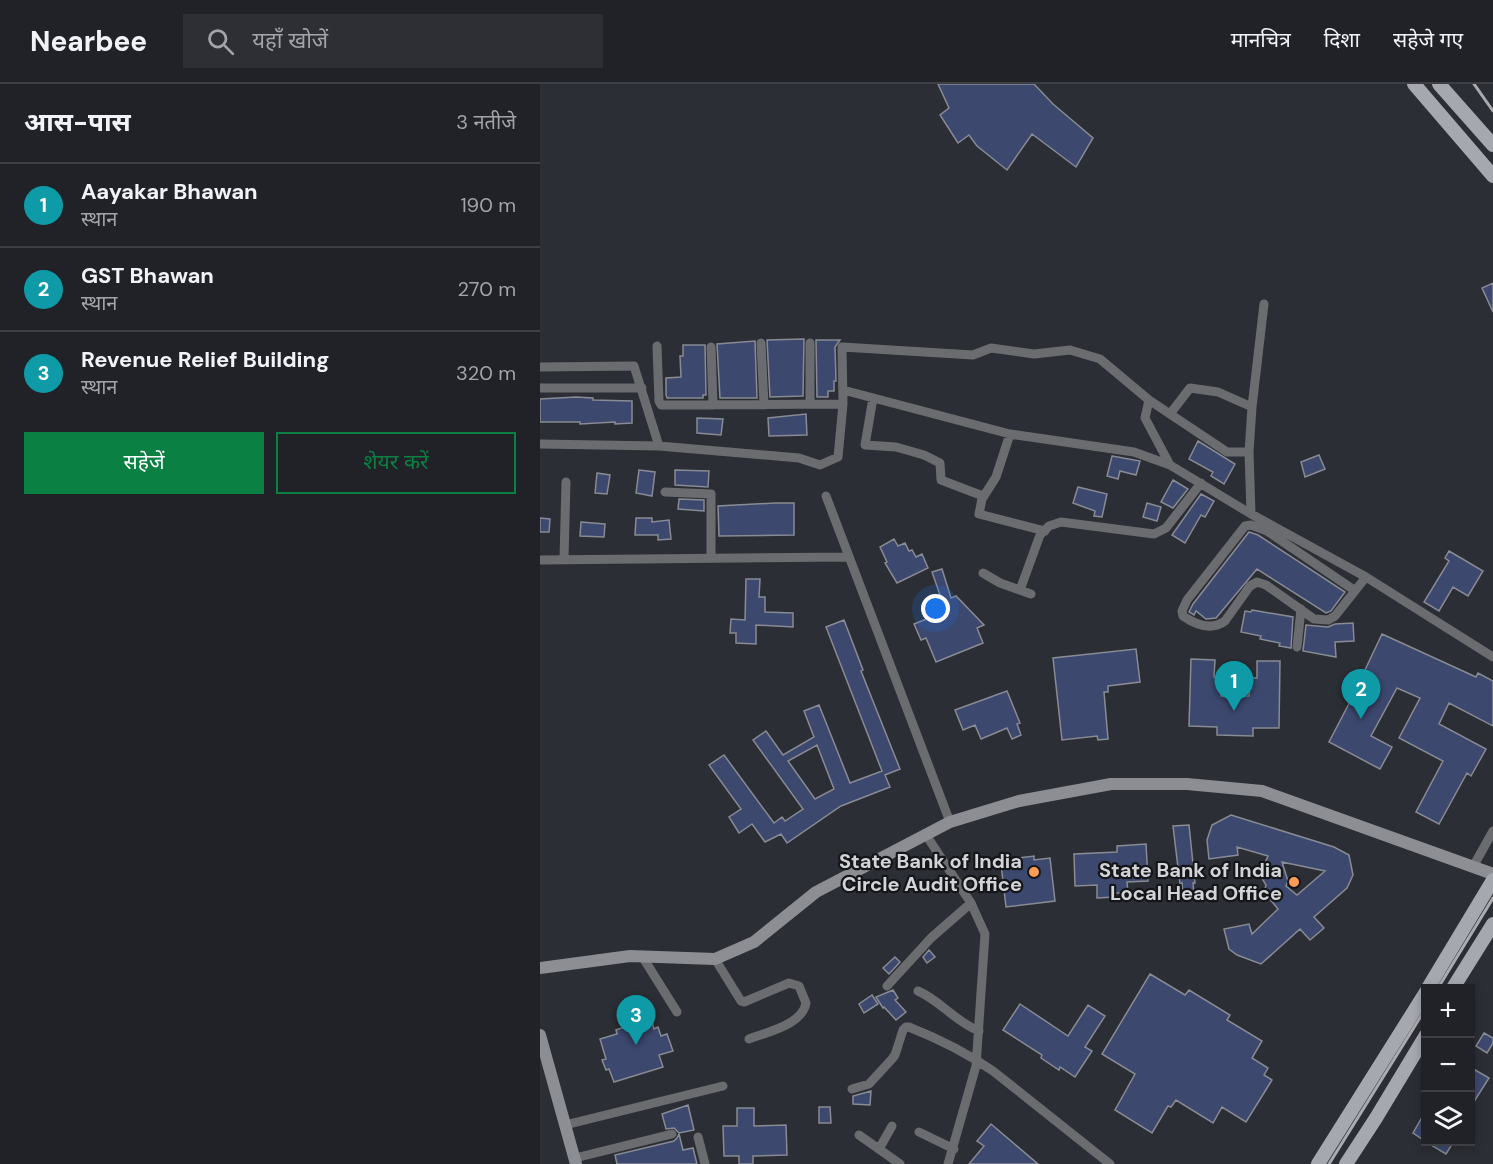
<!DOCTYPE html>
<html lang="hi">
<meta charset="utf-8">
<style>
body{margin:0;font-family:"DM Sans","Noto Sans Devanagari",sans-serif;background:#2d2f34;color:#f1f3f6}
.controls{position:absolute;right:18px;bottom:18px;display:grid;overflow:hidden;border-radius:0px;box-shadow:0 3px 9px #0003}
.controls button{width:54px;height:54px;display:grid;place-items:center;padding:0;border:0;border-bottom:2px solid #3e3f45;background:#212228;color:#f1f3f6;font:30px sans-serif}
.you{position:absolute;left:396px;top:525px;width:21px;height:21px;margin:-15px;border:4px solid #fff;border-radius:50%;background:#1a73e8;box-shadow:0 0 0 9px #1a73e833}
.badge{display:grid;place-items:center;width:39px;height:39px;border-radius:50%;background:#0b8043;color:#fff;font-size:20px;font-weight:700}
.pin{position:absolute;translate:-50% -50px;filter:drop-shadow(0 2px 3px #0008)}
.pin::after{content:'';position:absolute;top:32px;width:21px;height:18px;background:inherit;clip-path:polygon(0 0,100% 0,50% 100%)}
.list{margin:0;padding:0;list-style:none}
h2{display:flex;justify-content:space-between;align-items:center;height:78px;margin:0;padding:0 24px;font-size:26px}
h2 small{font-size:20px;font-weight:400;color:#a2a4a8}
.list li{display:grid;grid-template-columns:39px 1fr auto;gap:18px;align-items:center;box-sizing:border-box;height:84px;padding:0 24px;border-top:2px solid #3e3f45}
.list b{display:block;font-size:22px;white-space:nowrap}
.list p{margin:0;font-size:20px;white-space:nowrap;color:#a2a4a8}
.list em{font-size:20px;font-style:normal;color:#a2a4a8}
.actions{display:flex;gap:12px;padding:18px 24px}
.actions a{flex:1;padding:14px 0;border:2px solid #0b8043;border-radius:0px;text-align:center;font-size:21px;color:#0b8043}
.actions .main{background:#0b8043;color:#fff}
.icon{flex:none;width:33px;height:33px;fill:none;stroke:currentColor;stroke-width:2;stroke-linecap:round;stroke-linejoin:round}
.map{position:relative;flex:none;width:953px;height:1080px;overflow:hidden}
header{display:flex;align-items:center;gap:36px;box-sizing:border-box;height:84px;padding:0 30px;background:#212228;border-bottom:2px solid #3e3f45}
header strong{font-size:28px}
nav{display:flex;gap:33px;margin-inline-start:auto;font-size:21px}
.search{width:420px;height:54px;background:#2d2f34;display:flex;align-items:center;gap:15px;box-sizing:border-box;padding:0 21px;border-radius:0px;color:#a2a4a8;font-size:22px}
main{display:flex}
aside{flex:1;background:#212228}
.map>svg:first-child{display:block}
.building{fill:#3d486f;stroke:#888b93;stroke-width:1.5;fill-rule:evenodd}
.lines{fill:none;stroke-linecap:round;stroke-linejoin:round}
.street{stroke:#6a6c6f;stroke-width:9}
.secondary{stroke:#8c8e93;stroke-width:12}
.primary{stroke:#a6a8af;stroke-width:14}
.rail{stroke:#aaabb0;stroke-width:3}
.poi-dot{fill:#fd9c56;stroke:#151619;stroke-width:2}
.labels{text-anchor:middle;stroke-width:4.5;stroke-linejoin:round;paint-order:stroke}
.poi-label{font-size:20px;font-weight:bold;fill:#d3d4d8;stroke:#151619;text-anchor:end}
</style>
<header>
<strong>Nearbee</strong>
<div class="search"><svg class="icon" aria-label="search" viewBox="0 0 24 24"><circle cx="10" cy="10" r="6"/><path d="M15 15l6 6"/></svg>यहाँ खोजें</div>
<nav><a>मानचित्र</a><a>दिशा</a><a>सहेजे गए</a></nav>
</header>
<main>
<aside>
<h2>आस-पास<small>3 नतीजे</small></h2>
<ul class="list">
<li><span class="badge" style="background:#0f9aa8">1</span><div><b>Aayakar Bhawan</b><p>स्थान</p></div><em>190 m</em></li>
<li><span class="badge" style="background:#0f9aa8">2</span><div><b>GST Bhawan</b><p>स्थान</p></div><em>270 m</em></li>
<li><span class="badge" style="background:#0f9aa8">3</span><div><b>Revenue Relief Building</b><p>स्थान</p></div><em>320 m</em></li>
</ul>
<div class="actions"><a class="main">सहेजें</a><a>शेयर करें</a></div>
</aside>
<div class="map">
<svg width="953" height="1080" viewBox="0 0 953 1080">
<rect width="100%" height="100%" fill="#2c2e35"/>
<path class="building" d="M398 0H494L513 20 553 54 536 83 492 50 467 86 437 62 429 51 418 59 400 31 409 24Z
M953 199V228L942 204Z
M264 255 263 312 230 313 227 256Z
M276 256H300L295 263 296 297H294V307H288V313H277Z
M215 257 217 314H180L177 260Z
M143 261H165L166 311H163V314H127L126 311V294L141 293 140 272H143Z
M36 313 53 314V316L92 317V339L75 340V338L40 340V338H0V315Z
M266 330 267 351 229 352 228 334Z
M157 334 183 335 181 351 157 349Z
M658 357 695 380 684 400 671 392 673 388 649 375Z
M779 371 785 385 765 393 761 378Z
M572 372 600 377 596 391 580 387 578 395 567 392Z
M99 386 115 388 112 412 96 409Z
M135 386 169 387 168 403 135 401Z
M57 389 70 391 67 410 55 409Z
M633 396 648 405 633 424 621 418Z
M538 403 567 410 562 433 554 432 555 427 533 419Z
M661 410 674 417 665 433 661 431 645 459 632 451Z
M139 415 164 416V427L138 425Z
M235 419H254V451L179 452 178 422Z
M607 419 621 423 617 437 603 433Z
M0 434 10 435 9 448H0Z
M96 434H112V438L129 436 131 455 118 456V451H95Z
M41 438 65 440 64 453 40 452Z
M709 448 718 451 805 508 791 527 786 529 717 485 676 534 666 535 656 527 654 531 649 528 653 520Z
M354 455 358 462 365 459 369 467 372 466 376 473 382 470 388 484 357 499 345 479 347 478 340 463Z
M909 467 943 487 928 512 913 503 899 527 884 518 909 477 905 474Z
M402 485 411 514 416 512 444 541 437 544 443 559 396 578 386 554 381 556 374 540 394 532 387 516 400 511 392 488Z
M206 495H220L219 513H225V528L253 529V543L216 541V560L196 559V549H190L191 535 205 536Z
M712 526 753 533 751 564 739 562 740 559 720 555 721 552 701 548 705 527 711 528Z
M304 536 323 586 321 587 360 685 345 691 350 703 301 722 247 759 241 750 225 758 212 740 199 749 189 733 201 725 169 681 184 671 234 739 242 733 245 737 263 725 213 656 226 647 243 671 274 653 264 627 279 621 310 699 342 687 286 543ZM277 661 294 705 275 715 248 677Z
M813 539 814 557 795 558 796 573 763 567 766 541 788 543 795 540Z
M842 550 936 593 938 589 953 597V642L909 619 899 640 946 665 931 692 927 689 899 740 876 728 903 677 859 654 880 614 857 604 831 652 852 663 840 685 789 658 825 589 824 588Z
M596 565 600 598 568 602V608H564L568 655 558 656 557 652 522 656 513 574Z
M651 575 675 576 674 593H681V612H709L710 594H717V577H740L739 644H713V652L677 651V643L649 642Z
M467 607 480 639 477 640 481 651 472 655 467 644 441 655 435 641 423 646 415 626Z
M691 731 794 763 809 771 813 791 807 804 774 833 784 844 770 856 760 845 721 880 697 871 689 865 684 845 709 840 712 850 738 825 724 808 726 801 720 791 728 772 697 763 698 771 669 775 667 756 672 741ZM742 778 785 787 757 811 746 802 748 797Z
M649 741 655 799H653L654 811 643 812 642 799 640 800 633 742Z
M606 760 608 797 587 798 588 809H575V813L557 814V801L535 802 534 770 577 768V762Z
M494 772V776L510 774 515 817 466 823 461 780 479 778V774Z
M389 866 395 873 387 879 383 873Z
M355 873 360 878 349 890 343 884Z
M610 890 645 911 649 906 690 931 687 936 722 957 712 974 728 984 724 991 732 996 706 1038 682 1023 673 1039 636 1016 631 1023 628 1022 612 1049 575 1026 595 990 562 970Z
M353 906 358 914 355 916 366 928 356 936 344 923 343 924 336 913Z
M332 911 338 920 324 929 319 920Z
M480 920 528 952 548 921 565 932 545 963 552 967 535 993 520 983 519 986 501 974 502 971 463 946Z
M105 935 107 940 112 938 114 945 118 943 121 952 127 950 133 967 119 971 123 983 74 998 69 985 66 986 62 976 66 975 60 955 77 950 76 946Z
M944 949 953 954V959L947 969 936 962Z
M930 983 949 994 930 1024Z
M331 1007 330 1021 313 1020V1012Z
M148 1021 154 1046 139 1049 134 1044 126 1045 122 1030Z
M279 1023H290L291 1039H279Z
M197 1024H214V1042L246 1041 247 1071 213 1072V1080H199V1072H184L183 1042H197Z
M885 1028V1057L873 1049Z
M451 1040 498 1080H429L444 1062 437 1057Z
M139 1050 143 1066 153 1064 157 1080H77L75 1071 134 1057 137 1054Z
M886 1058H904L911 1062 906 1070Z"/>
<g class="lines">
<path class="street" d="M221 259 224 321
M270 259V320
M117 262 119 317 121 321 303 320
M171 263 173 321
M0 283 94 282 119 362
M0 304H102
M303 306 470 350 594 368 630 381 711 430 826 493 953 573
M333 314 325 361 356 363 384 371 400 379 401 396 443 412
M609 316 605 334 630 381
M630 330 650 304 678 308 712 323
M470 350 456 393 442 415 439 430 505 447
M0 360 119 362 259 374 280 381 298 373 303 320 302 263 433 271 451 264 494 270 530 266 560 275 609 316 687 368H709
M125 408 171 410V474
M286 412 410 738
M711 430 709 368 712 323 724 220
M24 475 26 398
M0 476 308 473
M443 489 460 499 491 510
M480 506 500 451 509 442 521 438 614 450 626 444 661 399
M814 506 727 447 711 441 705 442 647 516 642 527 643 532C656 541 671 547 685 537L710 502 717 498 726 501 774 535 788 536 795 532 826 493
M757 563 761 525
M386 751 431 819 445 850 436 982 408 1080
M934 781 953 747
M102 872 137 928
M175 875 201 917 204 918 249 899 259 902 266 919C262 941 227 948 209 955
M347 902 391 854 431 819
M378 907C401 917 414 937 439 947
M312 1005 329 1000 352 975 355 971 363 946 366 943H369C399 955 427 969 453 987L570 1080
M25 1041 183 1002
M379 1048 414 1065
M319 1051 360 1080
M158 1053 165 1080
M339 1065 352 1042
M35 1074 132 1050"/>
<path class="secondary" d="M0 884 90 872 175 875 214 858 276 808 410 738 479 717 571 700H647L722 707 953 790
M0 951 36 1080"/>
<path class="primary" d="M874 0 953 92
M899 0 953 61
M888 904 953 796
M913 904 953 840
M778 1080 886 908
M806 1080 836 1034 886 951"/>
<path class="rail" d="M934 0 953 27
M898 904 953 814
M789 1080 886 924"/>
</g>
<g class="poi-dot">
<circle cx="494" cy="788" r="6"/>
<circle cx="754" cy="798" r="6"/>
</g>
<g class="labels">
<g class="poi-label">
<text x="482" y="784">State Bank of India<tspan x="482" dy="23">Circle Audit Office</tspan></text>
<text x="742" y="793">State Bank of India<tspan x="742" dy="23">Local Head Office</tspan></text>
</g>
</g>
</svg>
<div class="controls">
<button>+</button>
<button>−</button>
<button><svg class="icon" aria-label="layers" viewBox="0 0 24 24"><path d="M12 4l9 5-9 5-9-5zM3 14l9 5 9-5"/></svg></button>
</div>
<div class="you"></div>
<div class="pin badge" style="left:694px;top:627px;background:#0f9aa8">1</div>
<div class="pin badge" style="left:821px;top:635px;background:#0f9aa8">2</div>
<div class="pin badge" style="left:96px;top:961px;background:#0f9aa8">3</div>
</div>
</main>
